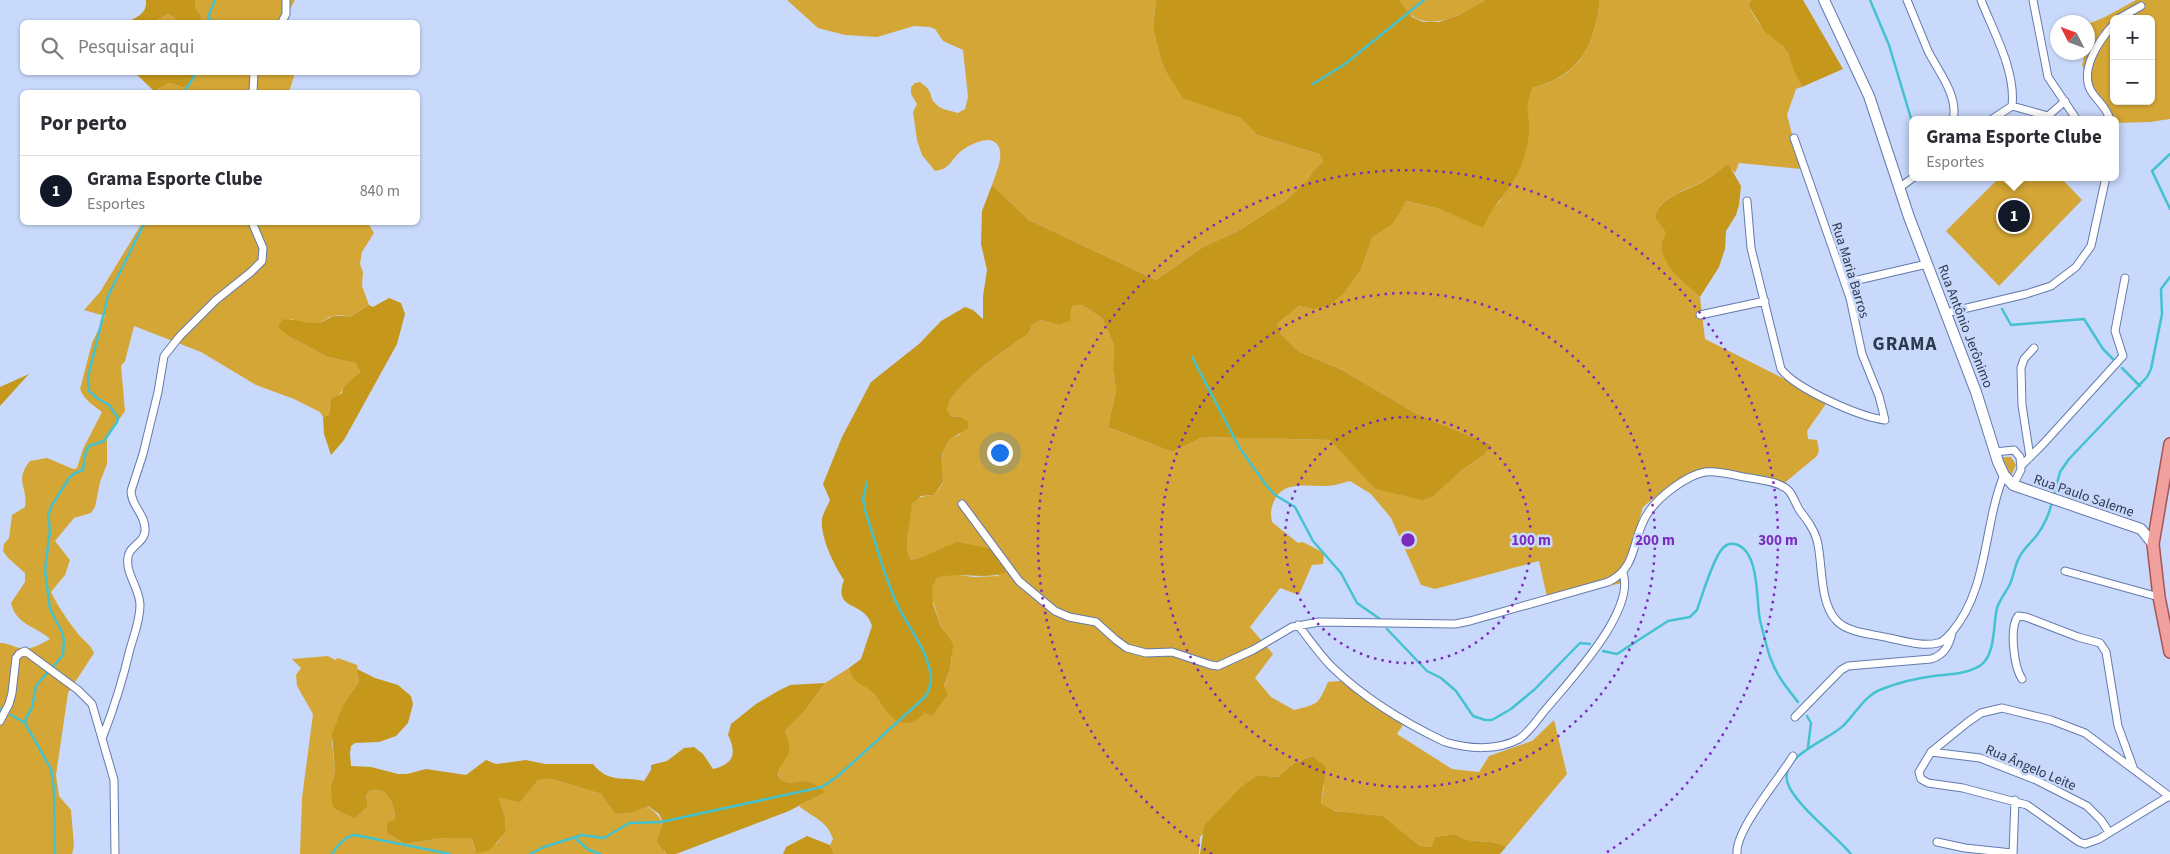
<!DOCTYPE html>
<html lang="pt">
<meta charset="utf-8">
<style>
body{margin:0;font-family:"Source Sans 3",sans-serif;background:#f7f7f7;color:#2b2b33}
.controls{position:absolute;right:15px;top:15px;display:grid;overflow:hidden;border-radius:8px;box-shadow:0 1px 4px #0004}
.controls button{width:45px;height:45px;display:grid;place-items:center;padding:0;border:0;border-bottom:1px solid #e1e1e2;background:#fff;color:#2b2b33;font:25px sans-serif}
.compass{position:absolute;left:2050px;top:15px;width:45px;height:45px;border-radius:50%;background:#fff;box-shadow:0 1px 4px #0004;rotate:312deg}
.you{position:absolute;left:999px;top:452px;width:18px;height:18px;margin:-12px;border:4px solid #fff;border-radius:50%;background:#1a73e8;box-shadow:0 0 0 8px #1a73e833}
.badge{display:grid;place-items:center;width:32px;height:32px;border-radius:50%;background:#111827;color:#fff;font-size:16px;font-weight:700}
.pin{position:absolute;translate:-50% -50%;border:2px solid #fff;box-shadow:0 1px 5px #0006}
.popup{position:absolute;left:1909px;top:116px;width:210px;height:65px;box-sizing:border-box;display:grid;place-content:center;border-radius:8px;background:#fff;filter:drop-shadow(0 1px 4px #0005);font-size:16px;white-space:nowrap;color:#7c7c81}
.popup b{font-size:19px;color:#2b2b33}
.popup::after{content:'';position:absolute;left:50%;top:100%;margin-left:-10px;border:10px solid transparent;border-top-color:#fff}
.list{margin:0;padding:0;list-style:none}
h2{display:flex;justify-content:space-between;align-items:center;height:65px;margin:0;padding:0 20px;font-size:21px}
h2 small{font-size:16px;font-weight:400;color:#7c7c81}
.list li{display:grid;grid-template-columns:32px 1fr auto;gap:15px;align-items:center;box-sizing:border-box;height:70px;padding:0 20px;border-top:1px solid #e1e1e2}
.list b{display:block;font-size:19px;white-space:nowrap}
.list p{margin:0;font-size:16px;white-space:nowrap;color:#7c7c81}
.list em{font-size:16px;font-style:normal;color:#7c7c81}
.icon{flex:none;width:28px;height:28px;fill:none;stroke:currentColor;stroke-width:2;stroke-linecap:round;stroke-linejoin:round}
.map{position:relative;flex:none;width:2170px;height:854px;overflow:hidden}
.search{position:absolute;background:#fff;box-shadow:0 1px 4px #0004;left:20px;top:20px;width:400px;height:55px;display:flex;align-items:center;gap:12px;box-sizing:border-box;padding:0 18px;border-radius:8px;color:#7c7c81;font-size:19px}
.panel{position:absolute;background:#fff;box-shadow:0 1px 4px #0004;left:20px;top:90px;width:400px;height:135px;border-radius:8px}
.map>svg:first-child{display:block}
.green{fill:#d4a635;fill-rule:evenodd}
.forest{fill:#c5971b}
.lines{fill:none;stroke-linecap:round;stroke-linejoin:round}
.stream{stroke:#44c2d0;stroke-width:2.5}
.street-casing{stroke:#647aad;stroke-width:9}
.secondary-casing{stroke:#647aad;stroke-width:12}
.primary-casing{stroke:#a75457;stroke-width:14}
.street{stroke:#fff;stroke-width:7}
.secondary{stroke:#fff;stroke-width:10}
.primary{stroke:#f1a19d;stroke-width:11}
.ring{fill:none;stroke:#7b2cbf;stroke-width:2.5;stroke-dasharray:2.5 5}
.labels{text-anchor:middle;stroke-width:5;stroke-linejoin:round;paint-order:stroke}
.street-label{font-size:14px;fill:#2e384e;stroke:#c9d9fb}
.district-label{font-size:19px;font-weight:bold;letter-spacing:1px;fill:#2e384e;stroke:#c9d9fb}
.centre{fill:#7b2cbf;stroke:#c9d9fb;stroke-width:2.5}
.ring-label{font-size:15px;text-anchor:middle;font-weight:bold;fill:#7b2cbf;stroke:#c9d9fb;stroke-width:5;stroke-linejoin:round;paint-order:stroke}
</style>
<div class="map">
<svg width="2170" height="854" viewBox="0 0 2170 854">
<rect width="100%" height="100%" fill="#c9d9fb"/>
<path class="green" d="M196 0H295L283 22H198L202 21 200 14 195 8Z
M787 0H1156L1154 20V33L1161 60 1166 72 1183 97 1240 118 1257 135 1319 154 1323 161 1312 172 1308 180 1285 201 1238 231 1203 247 1156 280 1029 220 992 185C996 173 1008 149 993 141 984 137 967 146 960 152 954 157 950 166 943 169 941 170 938 170 935 171L922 155 917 140 913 112 917 104 911 94V87L915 83 920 82C936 93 927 96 936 104 941 110 952 111 958 113L965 109 968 97 963 50 943 41 935 29 929 27 914 26 877 37 845 35 818 28Z
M1399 0H1486C1458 17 1419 39 1399 0Z
M1600 0H1751L1748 5C1753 14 1758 24 1766 32 1771 37 1779 41 1784 47 1793 59 1795 74 1802 87L1796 89 1787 115 1801 169 1739 163 1735 173 1729 166H1726C1719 171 1713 176 1706 180 1689 190 1659 195 1655 218L1666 233 1664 254 1667 262 1675 273 1700 297 1705 339 1828 401 1807 431 1808 439 1817 440 1819 450 1817 456 1782 485 1732 475 1699 470 1693 472 1665 489 1643 507 1629 555 1623 583 1547 597 1539 561 1435 589 1421 585 1391 518 1371 494 1350 481C1345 482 1340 484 1335 485 1316 489 1286 478 1275 499 1271 507 1270 513 1272 522L1298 543 1303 542 1324 553 1323 564 1312 565 1299 595 1280 588 1250 627 1273 654 1255 678 1271 697 1294 710C1318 704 1318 705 1328 682L1341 681 1403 725 1397 734 1452 769 1479 772 1489 756 1532 741 1554 720 1567 774 1506 847C1490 837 1470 846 1455 834L1435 837 1431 847 1420 846 1383 816 1342 812 1328 809 1321 805 1324 786 1312 756 1293 764 1278 777 1258 775 1200 837 1199 854H834L830 845 833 839C826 819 813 818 799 806L824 792C820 788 813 781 806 781 795 781 789 786 778 777L787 737 785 731 805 711 825 683 849 668C853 682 865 683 873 693 882 704 890 719 905 723L913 721 925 713 944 687 950 669 952 655 950 638 941 627 931 595 932 588 937 578 949 574 974 577 999 576 957 543 922 557 911 560C909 556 907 553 907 549 906 543 910 508 912 504 917 496 925 496 934 495L943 483 941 465 944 447 952 438 959 435 969 422 961 417 951 416 947 410C951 384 1007 349 1028 334L1032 325 1041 320 1058 325 1075 305H1082L1102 318 1114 345 1113 369 1116 390 1108 427 1172 452 1203 437 1331 440 1375 489 1435 495 1462 470 1484 455 1492 445 1417 414 1342 370 1298 351 1281 334 1277 324 1299 306 1313 309 1362 267 1372 238 1393 224 1405 201 1440 209 1483 227 1488 214 1500 201 1529 129 1526 113 1527 100 1533 88C1581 75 1594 47 1600 0Z
M2136 0H2170V119L2150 122 2115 123V120H2113L2085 73 2082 65 2085 53 2088 52V24L2105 17ZM2114 19H2151V101H2114Z
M168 14 175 18 177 22H157V20Z
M197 73H295L289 92H155L154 91 170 83 182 87 197 75Z
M2000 177H2060L2082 200 1999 286 1946 231Z
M142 223H368L374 233 362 252 360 264 363 272 362 286 369 305 350 317 339 315 329 317 320 323 307 324 291 319 290 337 328 357 355 363 360 372 330 404 329 415 323 417 320 412 294 399 256 385 201 352 134 326 125 361 121 366 125 411 107 437V464L100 482 95 507 91 513 74 518 55 541 70 560 65 575 51 592C58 607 69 622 79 635 84 641 91 645 94 653L68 693 56 775 59 796 71 810 74 846 72 854H0V643C6 643 10 645 16 647 29 652 39 645 50 639 37 627 15 624 11 603L25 582V573L8 558 3 551 4 544 9 538 12 515 25 507C28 486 14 481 30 461L47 458 73 469 77 468 83 449 102 412C93 405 84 400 80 389L92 343 105 316 84 310 100 292Z
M2002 457H2011L2016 465 2011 476Z
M328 656 335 660 338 658 357 665 359 682 344 703 332 742 335 772 331 785 336 810 355 819 368 806 366 796 369 791C373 790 378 789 382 791 390 795 397 811 394 820L387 824V833L405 844 443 838H469L472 839 475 851 496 844 506 832 505 817 499 798 520 801 538 780 552 779 601 794 615 814 632 813 647 806C667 820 664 829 664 851L667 854H300L302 798 313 714 297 686 296 675 301 668 292 659Z"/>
<path class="forest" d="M146 0H196L195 8 200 14 202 21 177 22 175 18 168 14 157 20V22H128C138 16 147 14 146 0Z
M1156 0H1399L1412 17 1423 22H1439L1459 15 1486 0H1600C1594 47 1581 74 1533 88 1524 107 1529 110 1529 129 1529 140 1525 156 1521 166 1512 189 1492 205 1483 228L1440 209 1406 201 1393 224 1372 238 1362 267 1344 293 1329 306 1313 309 1299 306 1277 324 1281 334 1298 351 1342 370 1417 414 1492 445 1484 455 1462 470 1435 495 1423 500 1375 489 1330 440 1203 437 1172 452 1108 427 1116 390 1113 369 1114 345 1102 318 1082 305H1075L1071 309 1070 321 1058 325 1041 320 1032 325 1028 334C1007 349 951 384 947 410L951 416 961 417 969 422 968 428C963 432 956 435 951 439 938 451 942 468 943 482L934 495 921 496 912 504 907 540V551L911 560 922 557 957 542 992 549 1011 566 1007 572C985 581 959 571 937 578L932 588 933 604 941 627 950 638 953 646 950 669 944 686 948 694 932 716 925 713C919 718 912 724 904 723 890 721 881 702 873 693 867 686 859 685 854 679 851 676 850 671 849 668L861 659 872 626C865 600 832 612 844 580 834 565 820 537 822 519 823 513 828 505 830 500L823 484 842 437 871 382 919 344 941 321 965 307 973 310 983 319V296L987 270 981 244 982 211 992 185 1029 220 1156 280 1203 247 1238 231 1285 201 1308 180 1312 172 1323 161 1319 154 1257 135 1240 118 1183 98 1166 72 1161 60 1154 33V20Z
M1751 0H1803L1843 69 1802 87 1795 73 1788 53 1783 46 1764 31 1748 5Z
M197 73 191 84 182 87 170 83 154 91 135 73Z
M1729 165 1741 186 1739 205 1736 215 1726 231 1725 249 1719 267 1700 297C1687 284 1660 266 1662 244 1662 241 1665 236 1666 233L1655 218C1659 195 1689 191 1706 180 1713 176 1719 171 1725 166Z
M389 298 401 303 405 314 397 344 344 440 331 455 324 434 323 417 329 415 331 399 342 393 344 387 360 372 355 363 328 357 290 337 278 327 282 320C294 318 305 324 317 323 322 323 323 321 327 319 335 314 342 316 350 317L369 305 373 307Z
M29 374 0 406V387Z
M357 669 375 678 398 685 411 696 413 704 408 723 396 736 379 742 355 743 351 746 350 754 351 766 371 767 398 774H407L426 769 466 775 486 760 496 764 526 760 545 764H593C609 784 623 776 644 781L651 770V765L667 761 684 748 694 747 703 754 713 769C734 764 737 753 728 735L731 724 756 704 778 691 790 685 825 683 805 711 785 731C797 763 781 753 778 777 788 786 795 781 806 781 813 781 820 788 825 792L789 811 676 854H667L657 842 663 822 659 814 648 806 632 813 615 814 601 794 552 779 538 780 520 802 499 798 505 817 506 832 490 850 476 853 472 839 469 838H443L405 844 387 833V823L394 820C397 811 390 795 382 791 378 789 373 790 369 791L366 796 368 806 355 819 336 810 332 804 331 785 335 772 332 734 344 703 359 682Z
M1312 756 1326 767 1321 804 1335 811 1383 816 1420 846 1431 847 1435 837 1455 834C1470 846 1490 837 1506 847L1500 854H1200L1204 826 1240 788 1258 775 1278 777 1293 764Z
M807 836 830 845 834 854H783L786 847Z"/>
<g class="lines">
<path class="stream" d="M1870 0 1889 45 1913 125
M213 22 208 17 215 0
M1313 84 1345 64 1424 0
M184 92 197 72
M2170 154 2152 171 2170 209
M2002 309 2011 325 2084 319 2103 349 2114 360
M1192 357 1239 447 1266 485 1275 495 1295 507 1313 541 1341 573 1357 603 1380 619
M2122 368 2140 386
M2054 495 2060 472 2069 459 2147 377 2151 369 2162 314 2161 289 2170 277
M1387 629 1427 671 1441 678 1456 691 1473 716 1485 720H1492L1511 709 1535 689 1580 643 1590 644
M1603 651 1617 654 1668 621 1690 617 1697 610C1702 596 1714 555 1724 547 1727 544 1730 543 1735 544 1760 550 1756 601 1760 620 1763 632 1766 645 1770 657 1776 675 1787 688 1798 702
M52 668 63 655 64 640 62 632 50 609 45 570 50 530 48 516 52 505 70 477 75 473 83 470 86 451 89 446 104 441 117 422 118 418 109 405 97 398 89 391 88 377 108 296 145 222
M0 709H1
M11 715 25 723 51 769 54 789 55 854
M1807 716 1811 723 1808 747
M25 723 26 718 32 708 36 686 47 673
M575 838 589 850 600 854
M332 854C337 846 345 836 355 835L450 854
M530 854 544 847 582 835 604 838 629 823 661 822 822 787 838 776 925 697C930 689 932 680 930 671 925 646 906 624 896 602 883 573 875 540 865 510L863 499 867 482
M1851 854C1835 835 1795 804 1788 784 1777 756 1830 740 1844 725 1856 713 1865 695 1882 689 1898 683 1917 678 1934 676 1949 674 1968 674 1981 665 1996 654 1993 623 1997 608 2000 599 2006 592 2010 584 2014 575 2015 564 2020 556 2024 548 2032 542 2037 535 2044 526 2050 512 2052 501"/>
<defs>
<path id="street" d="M1907 0C1914 17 1921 34 1928 51 1938 71 1959 96 1953 120
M1981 0C1994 33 2016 71 2012 106
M2033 0 2048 77 2077 120
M2118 19 2141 6
M282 22 286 14V0
M253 92 254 72
M1991 120 2012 106 2048 116 2065 101
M2110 120C2107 107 2097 101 2091 91 2079 69 2100 39 2114 24
M1899 188 1914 177
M1747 201 1751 248 1781 369C1796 389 1860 417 1885 420L1879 396 1862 354 1850 298 1794 138
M1845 283 1927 264
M1946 313 2026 294 2051 286 2076 267 2091 246 2106 177
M1700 315 1765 301
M1995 452 2014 450 2020 457 2021 470 2013 485
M2030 457 2022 405 2021 368 2024 359 2034 348
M2022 465 2044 443 2123 356 2115 331 2125 278
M962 504 1019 581 1055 611 1069 617 1096 622 1116 640 1127 648 1146 653 1172 652 1211 665 1218 666 1253 650 1292 627 1319 622 1455 624 1470 621 1608 582C1639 568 1631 537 1648 513 1658 497 1687 475 1705 472 1719 470 1736 476 1750 478 1761 480 1781 482 1789 491 1794 497 1796 505 1800 511 1807 520 1814 529 1817 540 1823 563 1819 602 1836 620 1847 633 1873 634 1889 638 1904 641 1923 647 1938 643 1944 642 1948 636 1952 632 1989 588 1983 526 2004 475
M2065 571 2159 597
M1298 625C1309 639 1320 655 1332 667 1364 698 1405 723 1445 742 1468 749 1497 751 1519 739 1530 732 1538 718 1547 708 1570 680 1636 611 1623 573
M2022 679C2014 667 2009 628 2018 616L2026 617 2078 637 2100 643 2106 652 2118 726 2133 767
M1795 717 1841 670 1848 666 1931 659C1944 655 1949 646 1952 633
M0 721 9 704 12 693 16 658 19 654 25 651 78 690 92 704 114 780 115 854
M103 736C114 708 123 679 130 649 134 635 140 621 140 605 140 589 125 573 128 557 129 546 145 543 145 530 146 515 131 506 131 491L143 454 158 392 164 356 180 336 216 300 251 272 262 261 263 248 252 222
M1931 752 1980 758 2036 780 2087 806 2101 820 2109 832
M2169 796 2099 839 2085 844 2079 842 2027 805 1963 788 1928 783 1921 779 1919 772 1931 752 1968 722 1981 713 2002 708 2051 720 2085 733 2169 796 2170 797
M1937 842 1965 848 2012 853
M1737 854C1735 830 1779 779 1793 756
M2013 854 2015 800"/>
<path id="secondary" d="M1824 0 1869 96 1909 217 1976 392 1998 462 2004 475 2013 485 2141 529 2153 544"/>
<path id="primary" d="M2170 444 2153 544 2159 597 2170 652"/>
</defs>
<use href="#street" class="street-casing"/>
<use href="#secondary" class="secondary-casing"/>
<use href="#primary" class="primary-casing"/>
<use href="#street" class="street"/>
<use href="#secondary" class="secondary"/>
<use href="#primary" class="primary"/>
</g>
<g class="ring">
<circle cx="1408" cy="540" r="123"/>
<circle cx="1408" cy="540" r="247"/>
<path d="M1212 854A370 370 0 1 1 1604 854"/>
</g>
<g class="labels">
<g class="street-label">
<text transform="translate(1851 270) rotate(73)" y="5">Rua Maria Barros</text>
<text transform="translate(1966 326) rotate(69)" y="5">Rua Antônio Jerônimo</text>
<text transform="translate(2084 495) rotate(19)" y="5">Rua Paulo Saleme</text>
<text transform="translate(2031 767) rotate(23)" y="5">Rua Ângelo Leite</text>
</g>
<g class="district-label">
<text x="1905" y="350">GRAMA</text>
</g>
</g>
<circle cx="1408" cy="540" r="8" class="centre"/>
<g class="ring-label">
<text x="1531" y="545">100 m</text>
<text x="1655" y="545">200 m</text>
<text x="1778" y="545">300 m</text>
</g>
</svg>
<div class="controls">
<button>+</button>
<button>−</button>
</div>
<svg class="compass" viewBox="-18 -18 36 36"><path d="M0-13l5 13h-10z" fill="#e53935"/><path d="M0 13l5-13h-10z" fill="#7c7c81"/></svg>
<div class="you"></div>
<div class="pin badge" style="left:2014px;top:216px">1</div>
<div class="popup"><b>Grama Esporte Clube</b>Esportes</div>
<div class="search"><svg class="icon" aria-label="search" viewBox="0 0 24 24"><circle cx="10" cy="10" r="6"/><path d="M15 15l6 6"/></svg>Pesquisar aqui</div>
<section class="panel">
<h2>Por perto<small></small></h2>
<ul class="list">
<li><span class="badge">1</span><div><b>Grama Esporte Clube</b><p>Esportes</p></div><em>840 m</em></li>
</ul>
</section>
</div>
